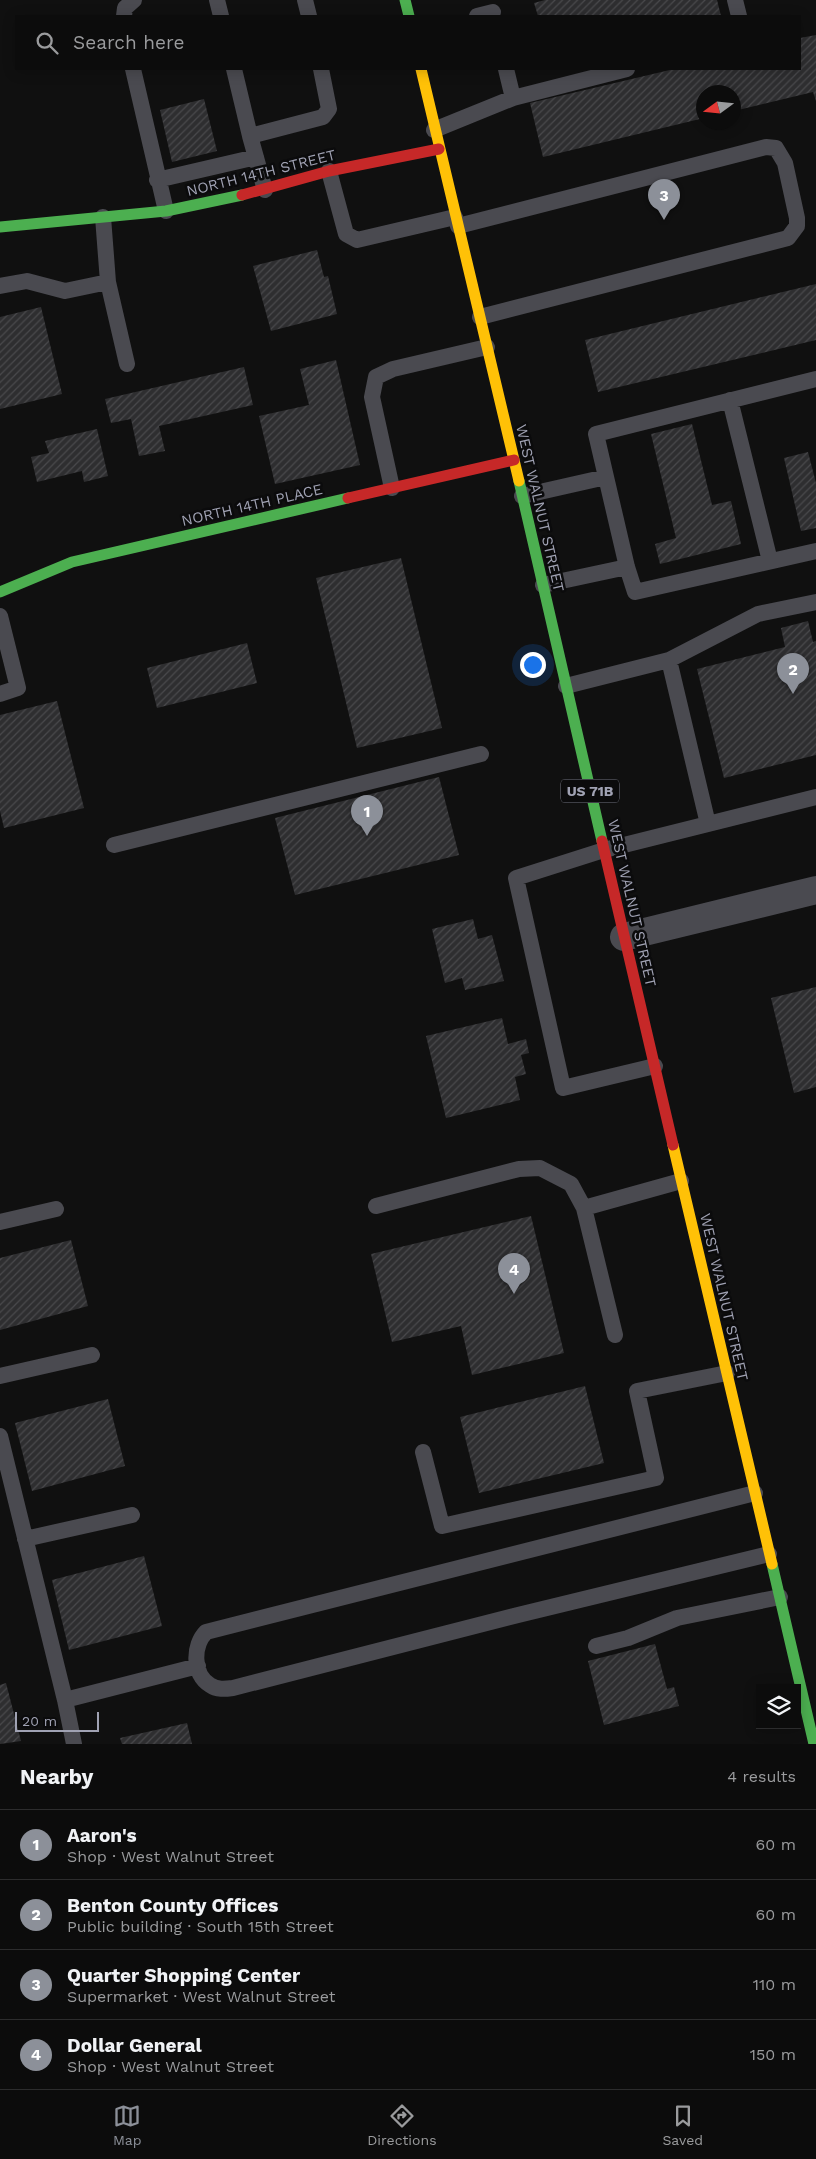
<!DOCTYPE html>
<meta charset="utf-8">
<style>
body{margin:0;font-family:"Work Sans",sans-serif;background:#151515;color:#f1f3f6}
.controls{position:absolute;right:15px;bottom:15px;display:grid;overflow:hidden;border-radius:0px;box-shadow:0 2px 12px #0003}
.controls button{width:45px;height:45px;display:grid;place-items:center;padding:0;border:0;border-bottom:1px solid #2c2c2d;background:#0c0c0c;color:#f1f3f6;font:25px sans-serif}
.compass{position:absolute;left:696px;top:85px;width:45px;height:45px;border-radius:50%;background:#0c0c0c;box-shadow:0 2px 12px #0003;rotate:255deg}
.scale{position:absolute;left:15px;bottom:12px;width:84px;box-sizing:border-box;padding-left:5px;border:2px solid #a0a2b3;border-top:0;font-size:14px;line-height:18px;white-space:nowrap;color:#a0a2b3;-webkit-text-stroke:4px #0b0b0c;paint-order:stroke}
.you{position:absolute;left:532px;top:664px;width:18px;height:18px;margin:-12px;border:4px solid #fff;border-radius:50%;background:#1a73e8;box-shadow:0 0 0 8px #1a73e833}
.badge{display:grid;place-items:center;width:32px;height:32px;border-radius:50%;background:#8c9099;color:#fff;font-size:16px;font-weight:700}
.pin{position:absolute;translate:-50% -41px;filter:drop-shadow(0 1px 2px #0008)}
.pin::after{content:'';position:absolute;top:26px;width:18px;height:15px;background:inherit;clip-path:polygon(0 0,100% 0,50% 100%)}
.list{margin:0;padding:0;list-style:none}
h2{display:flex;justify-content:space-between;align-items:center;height:65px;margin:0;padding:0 20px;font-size:21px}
h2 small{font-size:16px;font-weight:400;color:#9a9b9d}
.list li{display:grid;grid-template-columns:32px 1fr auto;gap:15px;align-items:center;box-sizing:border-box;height:70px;padding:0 20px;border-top:1px solid #2c2c2d}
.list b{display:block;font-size:19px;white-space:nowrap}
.list p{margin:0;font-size:16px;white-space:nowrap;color:#9a9b9d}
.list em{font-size:16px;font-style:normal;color:#9a9b9d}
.icon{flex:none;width:28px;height:28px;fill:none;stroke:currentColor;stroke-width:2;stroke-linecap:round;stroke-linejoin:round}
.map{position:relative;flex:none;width:816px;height:1744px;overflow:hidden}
.search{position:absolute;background:#0c0c0c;box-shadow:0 2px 12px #0003;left:15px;right:15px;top:15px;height:55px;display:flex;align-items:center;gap:12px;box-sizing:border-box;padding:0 18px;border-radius:0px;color:#9a9b9d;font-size:19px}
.sheet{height:345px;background:#0c0c0c}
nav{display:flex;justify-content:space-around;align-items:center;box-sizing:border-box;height:70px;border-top:1px solid #2c2c2d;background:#0c0c0c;font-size:14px;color:#9a9b9d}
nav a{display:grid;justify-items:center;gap:2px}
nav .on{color:#8c9099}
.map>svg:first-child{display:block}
.building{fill:url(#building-hatch)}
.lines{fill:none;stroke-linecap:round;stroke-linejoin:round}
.lane{stroke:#4a4a50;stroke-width:16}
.street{stroke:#4a4a50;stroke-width:28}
.fast{stroke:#4caf50;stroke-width:11}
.slow{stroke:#ffc107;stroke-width:11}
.jam{stroke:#c62828;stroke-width:11}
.labels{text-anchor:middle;stroke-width:5;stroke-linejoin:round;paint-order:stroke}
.shield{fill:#0b0b0c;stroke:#737581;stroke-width:1}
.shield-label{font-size:14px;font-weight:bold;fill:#a0a2b3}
.street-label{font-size:15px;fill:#a0a2b3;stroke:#0b0b0c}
</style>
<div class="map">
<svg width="816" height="1744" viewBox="0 0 816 1744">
<defs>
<pattern id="building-hatch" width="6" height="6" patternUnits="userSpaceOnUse" patternTransform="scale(1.25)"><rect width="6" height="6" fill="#2e2e30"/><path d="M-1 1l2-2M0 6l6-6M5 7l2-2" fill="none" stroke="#49494c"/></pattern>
</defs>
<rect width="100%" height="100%" fill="#101010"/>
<path class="building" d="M545 0H717L721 16H538L534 3Z
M816 35V101L813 92 734 111V92H704V118L543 157 530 103 674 69H800V38Z
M204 99 217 151 172 162 160 110Z
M317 250 324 277 328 276 337 314 271 331 253 266Z
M816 284V340L598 392 585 340Z
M41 307 62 394 0 409V317Z
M336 360 360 465 275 484 259 416 309 405 300 369Z
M244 367 253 405 159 426 165 451 139 456 131 419 111 423 105 399Z
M692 424 712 505 731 501 741 544 660 564 655 544 676 538 651 434Z
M97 429 108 476 84 482 82 471 37 482 31 457 49 453 45 441Z
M808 452 816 483V528L801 531 784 458Z
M401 558 442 728 357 748 316 578Z
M808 621 813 642 816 641V755L724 778 697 669 785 647 781 628Z
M247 643 257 683 157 708 147 668Z
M57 701 84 808 4 828 0 811V715Z
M439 777 459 855 295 895 275 818Z
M473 919 478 939 492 935 504 981 465 990 462 978 445 983 432 929Z
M816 987V1087L794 1093 771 998Z
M502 1018 508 1044 526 1039 529 1053 521 1055 526 1074 515 1077 520 1100 446 1118 426 1036Z
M531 1216 564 1353 472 1375 461 1326 392 1342 371 1254Z
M71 1240 88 1306 0 1330V1258Z
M585 1386 604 1463 479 1493 460 1417Z
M108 1399 125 1466 32 1491 15 1423Z
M144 1556 162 1626 69 1650 52 1580Z
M655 1644 667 1689 674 1687 679 1706 604 1725 588 1661Z
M6 1683 21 1741 0 1744V1685Z
M187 1723 192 1744H122L120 1738Z"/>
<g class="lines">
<path class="lane" d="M217 0 221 16
M305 0 309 16
M735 0 739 16
M124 16 125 8 134 0
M477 16 493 12
M133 69 166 211
M234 69 250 136
M506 69 513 98
M434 130 513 98 627 69
M329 171 346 234 357 240 455 217
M157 180 256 157
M265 190 250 136 323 117 329 109 321 69
M458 226 766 147 776 148 785 163 797 218V226L788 238 480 317
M108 282 127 364
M0 286 27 281 65 291 108 282 103 217
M816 379 596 434 627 567 635 592 816 551
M730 400 770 561
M392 488 372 397 376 377 393 369 487 347
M522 496 606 477
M543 585 627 567
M0 616 18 688 0 694
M669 660 758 614 816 602
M566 686 669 660 708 824
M114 845 481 754
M655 1066 563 1088 516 878 604 850 816 797
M376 1206 519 1169 540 1168 571 1184 584 1208
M0 1222 56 1209
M615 1335 584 1208 681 1181
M0 1376 92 1355
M0 1436 65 1700 198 1666
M423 1452 442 1526 656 1478 637 1391 727 1373
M755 1493 206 1632C193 1645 192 1674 210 1685 217 1690 225 1689 233 1688L518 1615 769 1554
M25 1539 132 1515
M596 1646 628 1638 677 1618 780 1597
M65 1700 74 1744"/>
<path class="street" d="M624 937 816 890"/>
<path class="fast" d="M405 0 409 16
M0 227 166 211 242 195
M519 481 602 841
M0 592 72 562 348 498
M772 1564 814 1744"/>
<path class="slow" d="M421 69 519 481
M673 1145 772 1564"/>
<path class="jam" d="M242 195 329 171 439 149
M348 498 514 460
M602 841 673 1145"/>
</g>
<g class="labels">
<rect class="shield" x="561" y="779.5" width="58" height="23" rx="4"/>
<g class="shield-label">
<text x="590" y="796">US 71B</text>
</g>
<g class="street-label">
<text transform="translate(261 173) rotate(-14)" y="5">NORTH 14TH STREET</text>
<text transform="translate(252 505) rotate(-13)" y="5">NORTH 14TH PLACE</text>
<text transform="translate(540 508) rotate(77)" y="5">WEST WALNUT STREET</text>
<text transform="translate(632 903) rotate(77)" y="5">WEST WALNUT STREET</text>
<text transform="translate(724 1297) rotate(77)" y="5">WEST WALNUT STREET</text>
</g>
</g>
</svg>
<div class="controls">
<button><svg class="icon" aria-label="layers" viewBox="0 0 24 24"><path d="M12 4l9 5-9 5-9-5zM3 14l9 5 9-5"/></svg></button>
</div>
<svg class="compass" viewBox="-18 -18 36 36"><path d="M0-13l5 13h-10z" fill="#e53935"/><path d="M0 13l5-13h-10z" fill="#9a9b9d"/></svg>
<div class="scale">20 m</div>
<div class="you"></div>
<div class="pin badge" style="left:367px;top:836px">1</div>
<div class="pin badge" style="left:793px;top:694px">2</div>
<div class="pin badge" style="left:664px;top:220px">3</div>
<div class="pin badge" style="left:514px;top:1294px">4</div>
<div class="search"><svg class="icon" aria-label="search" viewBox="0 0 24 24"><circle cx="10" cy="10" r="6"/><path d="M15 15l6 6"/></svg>Search here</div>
</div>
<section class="sheet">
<h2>Nearby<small>4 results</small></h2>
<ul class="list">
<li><span class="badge">1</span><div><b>Aaron's</b><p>Shop · West Walnut Street</p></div><em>60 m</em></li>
<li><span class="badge">2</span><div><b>Benton County Offices</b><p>Public building · South 15th Street</p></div><em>60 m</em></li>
<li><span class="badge">3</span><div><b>Quarter Shopping Center</b><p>Supermarket · West Walnut Street</p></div><em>110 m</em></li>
<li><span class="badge">4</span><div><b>Dollar General</b><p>Shop · West Walnut Street</p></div><em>150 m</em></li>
</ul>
</section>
<nav>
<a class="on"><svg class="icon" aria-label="map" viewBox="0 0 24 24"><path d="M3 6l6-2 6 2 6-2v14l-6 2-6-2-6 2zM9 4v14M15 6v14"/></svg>Map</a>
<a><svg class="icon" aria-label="directions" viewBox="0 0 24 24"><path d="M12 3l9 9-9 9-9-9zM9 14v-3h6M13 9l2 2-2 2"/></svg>Directions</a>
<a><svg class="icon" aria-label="saved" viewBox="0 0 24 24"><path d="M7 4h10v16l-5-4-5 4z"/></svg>Saved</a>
</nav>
